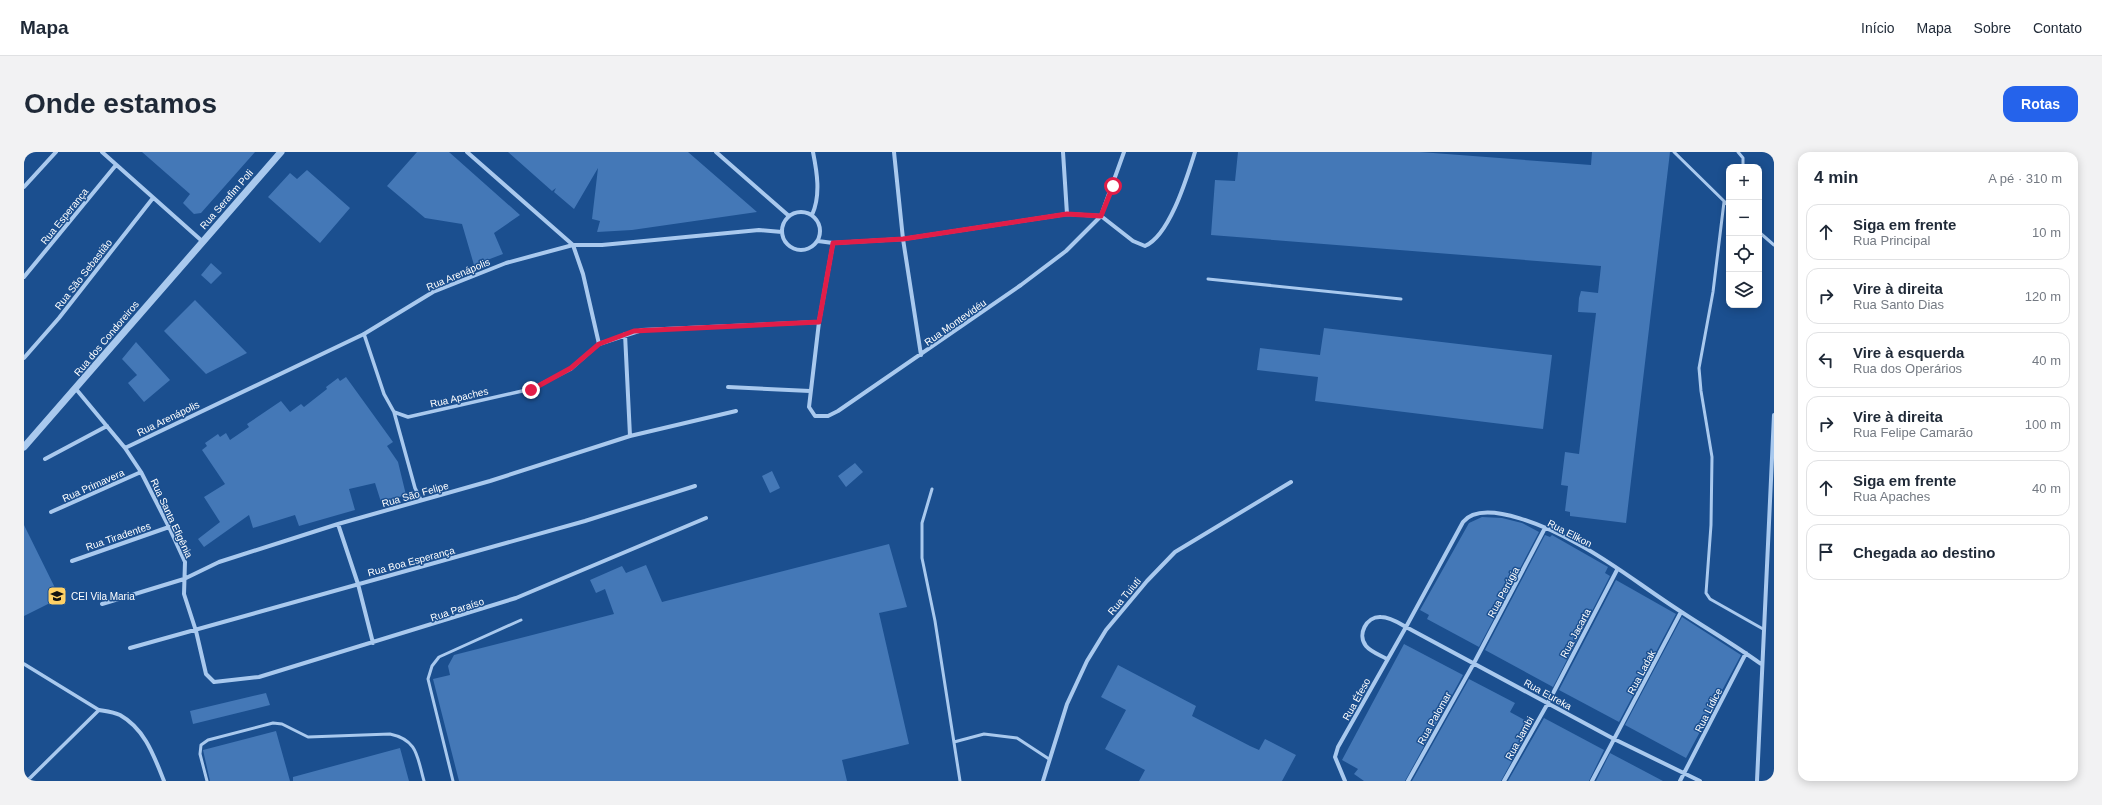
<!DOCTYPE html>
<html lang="pt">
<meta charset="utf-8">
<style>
body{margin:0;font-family:Arial,sans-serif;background:#f2f2f3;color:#1f2937}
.controls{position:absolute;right:12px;top:12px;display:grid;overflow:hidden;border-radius:8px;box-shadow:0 2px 10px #0003}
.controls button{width:36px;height:36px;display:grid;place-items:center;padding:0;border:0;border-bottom:1px solid #e0e1e3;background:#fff;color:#1f2937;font:20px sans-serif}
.stop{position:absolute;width:12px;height:12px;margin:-9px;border:3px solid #e11d48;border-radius:50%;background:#fff}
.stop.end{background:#e11d48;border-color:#fff;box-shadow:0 1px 4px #0008}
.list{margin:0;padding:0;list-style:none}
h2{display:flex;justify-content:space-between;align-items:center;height:52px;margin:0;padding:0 16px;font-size:17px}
h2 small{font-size:13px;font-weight:400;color:#747a83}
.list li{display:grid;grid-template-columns:26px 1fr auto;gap:12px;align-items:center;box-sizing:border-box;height:56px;margin:0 8px 8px;padding:0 8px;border:1px solid #e0e1e3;border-radius:12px}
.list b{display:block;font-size:15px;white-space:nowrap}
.list p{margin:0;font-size:13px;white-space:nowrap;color:#747a83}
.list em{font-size:13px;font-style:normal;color:#747a83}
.icon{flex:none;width:22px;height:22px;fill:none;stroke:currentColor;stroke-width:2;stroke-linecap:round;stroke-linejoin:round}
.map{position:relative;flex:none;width:1750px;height:629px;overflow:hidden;border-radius:12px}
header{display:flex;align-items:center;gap:24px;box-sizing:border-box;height:56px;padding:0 20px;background:#fff;border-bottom:1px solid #e0e1e3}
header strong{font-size:19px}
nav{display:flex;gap:22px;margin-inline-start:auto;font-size:14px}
.intro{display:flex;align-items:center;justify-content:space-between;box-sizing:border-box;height:96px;padding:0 24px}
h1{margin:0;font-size:28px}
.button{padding:10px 18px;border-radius:12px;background:#2563eb;color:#fff;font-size:14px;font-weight:700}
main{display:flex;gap:24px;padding:0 24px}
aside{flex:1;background:#fff;border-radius:12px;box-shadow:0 2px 10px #0003}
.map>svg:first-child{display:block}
.building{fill:#4478b7}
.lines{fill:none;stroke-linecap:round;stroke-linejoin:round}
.service{stroke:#a9c9ee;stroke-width:3}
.pedestrian{stroke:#a9c9ee;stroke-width:3.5}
.minor{stroke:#a9c9ee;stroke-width:4}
.tertiary{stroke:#a9c9ee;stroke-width:7}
.route{stroke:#e11d48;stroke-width:5}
.labels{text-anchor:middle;stroke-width:3;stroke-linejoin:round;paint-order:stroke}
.street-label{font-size:10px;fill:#fff;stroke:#1b4f8f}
.poi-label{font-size:10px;fill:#fff;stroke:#1b4f8f;text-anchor:start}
</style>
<header>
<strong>Mapa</strong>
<nav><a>Início</a><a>Mapa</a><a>Sobre</a><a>Contato</a></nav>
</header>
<div class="intro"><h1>Onde estamos</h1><a class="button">Rotas</a></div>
<main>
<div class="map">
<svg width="1750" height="629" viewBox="0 0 1750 629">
<rect width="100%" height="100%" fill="#1b4f8f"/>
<path class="building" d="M118 0H231L177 61 170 62 159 51 166 42Z
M393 0H425L496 63 470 81 479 102 450 113 438 72 401 66 363 34Z
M484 0H664L733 60 608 78 573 80 576 69 568 67 574 16 550 57 530 40 532 36 528 39Z
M1214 0H1396L1567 13 1568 0H1646L1602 371 1546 364V360L1541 359 1544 334 1537 333 1541 300 1555 302 1572 161 1554 160 1555 146 1557 139 1574 141 1577 114 1187 83 1191 28 1211 29Z
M283 18 326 56 296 91 244 45 266 21 273 27Z
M187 111 198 121 187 132 177 123Z
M171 148 223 201 182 222 140 179Z
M1300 176 1528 203 1519 277 1291 249 1294 225 1233 218 1236 196 1296 203Z
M112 190 146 228 120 250 104 231 113 223 98 207Z
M322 225 369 290 363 294 374 310 382 343 357 350 351 331 325 337 331 358 275 374 271 363 229 376 225 363 180 395 174 387 196 370 180 345 201 332 178 298 183 294 181 291 194 282 196 285 202 281 206 288 225 275 223 272 257 249 266 260 277 252 280 255 303 237 302 235 314 226 316 229Z
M831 311 839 320 822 335 814 324Z
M748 319 756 336 746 341 738 324Z
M1458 365 1478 366 1498 371 1515 380 1455 495 1403 467 1405 463 1396 458 1445 371Z
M0 373 36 446 0 464Z
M1521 383 1526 385 1528 383 1584 415 1581 421 1586 424 1529 535 1461 498Z
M865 392 883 455 855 461 885 592 818 608 823 629H435L409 527 426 523 424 514 430 503 590 462 581 437 572 441 566 428 598 414 602 421 622 413 638 450Z
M1592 428 1652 462 1595 570 1535 538Z
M1658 465 1717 503 1662 606 1601 573Z
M1380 492 1439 523 1381 629H1340L1330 622 1334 617 1318 608Z
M1094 513 1172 554 1168 564 1226 594 1235 598 1241 587 1272 603 1258 629H1115L1121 618 1081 597 1102 558 1077 545Z
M1445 527 1491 551 1486 560 1508 572 1477 629H1388Z
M242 541 246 553 169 572 166 559Z
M1520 566 1580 598 1565 629H1484Z
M252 579 266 629H186L179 598Z
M376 596 385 629H269V625Z
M1586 601 1639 629H1572Z"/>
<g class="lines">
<path class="service" d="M1650 0 1705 54
M1714 0 1719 6V15
M1700 50 1689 140 1675 216 1677 239 1688 305 1687 373 1682 441 1686 447 1739 477
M1735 80 1750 93
M1184 127 1377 147
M908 337 898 371V406L911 469 936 629
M930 590 960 582 993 586 1025 607
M183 629 176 602 177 593 184 588 249 571 258 572 284 585 366 582C394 588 393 605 400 629
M429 629 404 527 408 514 415 505 497 468"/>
<path class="pedestrian" d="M340 182 360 242 370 260 384 265 507 237 547 217 575 192
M370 260 391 336 397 348
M0 512 75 558 3 629"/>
<path class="minor" d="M78 0 178 89
M443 0 549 93 559 122 575 192 618 178 795 170
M692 0 765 64
M870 0 879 87 897 203
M1039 0 1043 62
M0 35 32 0
M758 79a19 19 0 1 1 38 0a19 19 0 1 1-38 0Z
M788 63C797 43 793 20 789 0
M1077 64 1109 89 1121 94C1146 83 1163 25 1171 0
M794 89 809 91 879 87 1043 62 1077 64
M809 91 795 170 785 255 791 264H804L814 259 997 133 1042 99 1077 64 1100 0
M0 125 92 13
M601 182 606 284
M0 206 35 166 129 46
M704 235 786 239
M52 237 101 296 117 320 145 375 161 410 160 442 172 479 182 522 190 530 235 525 492 446 682 366
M101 296 340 182 409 140 482 111 549 93H578L735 78 758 80
M21 307 83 274
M27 360 117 320
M314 372 334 432 349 491
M48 409 145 375
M78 452 160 427 195 410 314 372 466 329 606 284 712 259
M106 496 561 369 671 334
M1363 507C1356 503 1347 500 1342 494 1333 483 1342 464 1357 465 1366 465 1375 471 1382 475L1590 587 1676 629
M75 558C81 559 90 560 96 563 121 577 130 604 140 629
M1019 629 1043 552 1063 509 1082 478 1123 429 1151 400 1267 330
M1321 629 1311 605 1314 595 1382 475 1439 370C1460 344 1531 379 1554 392 1588 410 1623 438 1656 459 1683 477 1711 493 1737 512
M1384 629 1450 511 1521 376
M1480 629 1524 551 1593 418
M1568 629 1657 460
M1656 629 1722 501
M1733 629 1750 263"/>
<path class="tertiary" d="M0 295 257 0"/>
</g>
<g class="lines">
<path class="route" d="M507 238 547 216 575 192 610 179 795 170 809 91 879 87 1043 62 1077 64 1089 34"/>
</g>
<defs>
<symbol id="school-square" viewBox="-11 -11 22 22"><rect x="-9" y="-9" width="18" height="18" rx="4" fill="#ffd166" stroke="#1b4f8f"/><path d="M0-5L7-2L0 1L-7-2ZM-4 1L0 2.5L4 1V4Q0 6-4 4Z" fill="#111"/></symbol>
</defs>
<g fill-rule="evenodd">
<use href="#school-square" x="22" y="433" width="22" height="22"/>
</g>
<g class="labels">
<g class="street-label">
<text transform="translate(202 47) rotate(-49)" y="4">Rua Serafim Poli</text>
<text transform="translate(40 64) rotate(-51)" y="4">Rua Esperança</text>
<text transform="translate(59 122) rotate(-52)" y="4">Rua São Sebastião</text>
<text transform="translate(434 122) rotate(-23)" y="4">Rua Arenápolis</text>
<text transform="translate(931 170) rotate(-35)" y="4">Rua Montevidéu</text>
<text transform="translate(82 186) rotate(-50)" y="4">Rua dos Condoreiros</text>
<text transform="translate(435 245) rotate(-13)" y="4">Rua Apaches</text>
<text transform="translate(144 266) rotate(-26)" y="4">Rua Arenápolis</text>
<text transform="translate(69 333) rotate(-24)" y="4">Rua Primavera</text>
<text transform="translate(391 342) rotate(-16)" y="4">Rua São Felipe</text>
<text transform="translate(148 366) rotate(65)" y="4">Rua Santa Efigênia</text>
<text transform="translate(1546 381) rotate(27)" y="4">Rua Elikon</text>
<text transform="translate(94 384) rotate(-19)" y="4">Rua Tiradentes</text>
<text transform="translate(387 409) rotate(-15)" y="4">Rua Boa Esperança</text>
<text transform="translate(1479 440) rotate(-62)" y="4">Rua Perúgia</text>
<text transform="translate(1100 444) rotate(-50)" y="4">Rua Tuiuti</text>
<text transform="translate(433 457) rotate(-18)" y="4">Rua Paraíso</text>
<text transform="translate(1551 481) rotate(-62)" y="4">Rua Jacarta</text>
<text transform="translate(1617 520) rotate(-62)" y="4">Rua Ladak</text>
<text transform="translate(1524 542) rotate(29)" y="4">Rua Eureka</text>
<text transform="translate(1332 547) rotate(-61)" y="4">Rua Éfeso</text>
<text transform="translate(1684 558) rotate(-63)" y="4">Rua Lídice</text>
<text transform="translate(1410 566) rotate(-61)" y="4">Rua Palomar</text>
<text transform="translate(1495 586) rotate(-61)" y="4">Rua Jambi</text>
</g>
<g class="poi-label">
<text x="47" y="448">CEI Vila Maria</text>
</g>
</g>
</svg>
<div class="controls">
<button>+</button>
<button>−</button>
<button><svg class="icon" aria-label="locate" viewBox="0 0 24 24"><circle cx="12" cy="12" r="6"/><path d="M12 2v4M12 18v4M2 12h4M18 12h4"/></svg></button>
<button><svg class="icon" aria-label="layers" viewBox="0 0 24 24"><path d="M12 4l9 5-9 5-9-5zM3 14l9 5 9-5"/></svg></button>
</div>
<div class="stop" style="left:1089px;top:34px"></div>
<div class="stop end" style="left:507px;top:238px"></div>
</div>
<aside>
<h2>4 min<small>A pé · 310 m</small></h2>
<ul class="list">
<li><svg class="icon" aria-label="ahead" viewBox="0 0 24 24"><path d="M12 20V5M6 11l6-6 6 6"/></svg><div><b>Siga em frente</b><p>Rua Principal</p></div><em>10 m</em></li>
<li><svg class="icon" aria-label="right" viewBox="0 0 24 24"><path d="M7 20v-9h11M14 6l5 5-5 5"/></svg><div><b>Vire à direita</b><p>Rua Santo Dias</p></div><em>120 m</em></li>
<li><svg class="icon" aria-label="left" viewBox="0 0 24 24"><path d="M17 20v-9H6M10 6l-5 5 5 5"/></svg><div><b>Vire à esquerda</b><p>Rua dos Operários</p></div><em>40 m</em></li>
<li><svg class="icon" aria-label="right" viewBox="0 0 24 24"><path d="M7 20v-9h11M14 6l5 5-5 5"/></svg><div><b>Vire à direita</b><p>Rua Felipe Camarão</p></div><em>100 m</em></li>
<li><svg class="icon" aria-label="ahead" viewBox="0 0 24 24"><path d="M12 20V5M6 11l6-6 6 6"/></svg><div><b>Siga em frente</b><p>Rua Apaches</p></div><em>40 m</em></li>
<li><svg class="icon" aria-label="arrive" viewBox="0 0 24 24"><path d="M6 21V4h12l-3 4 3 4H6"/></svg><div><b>Chegada ao destino</b></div></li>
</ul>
</aside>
</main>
